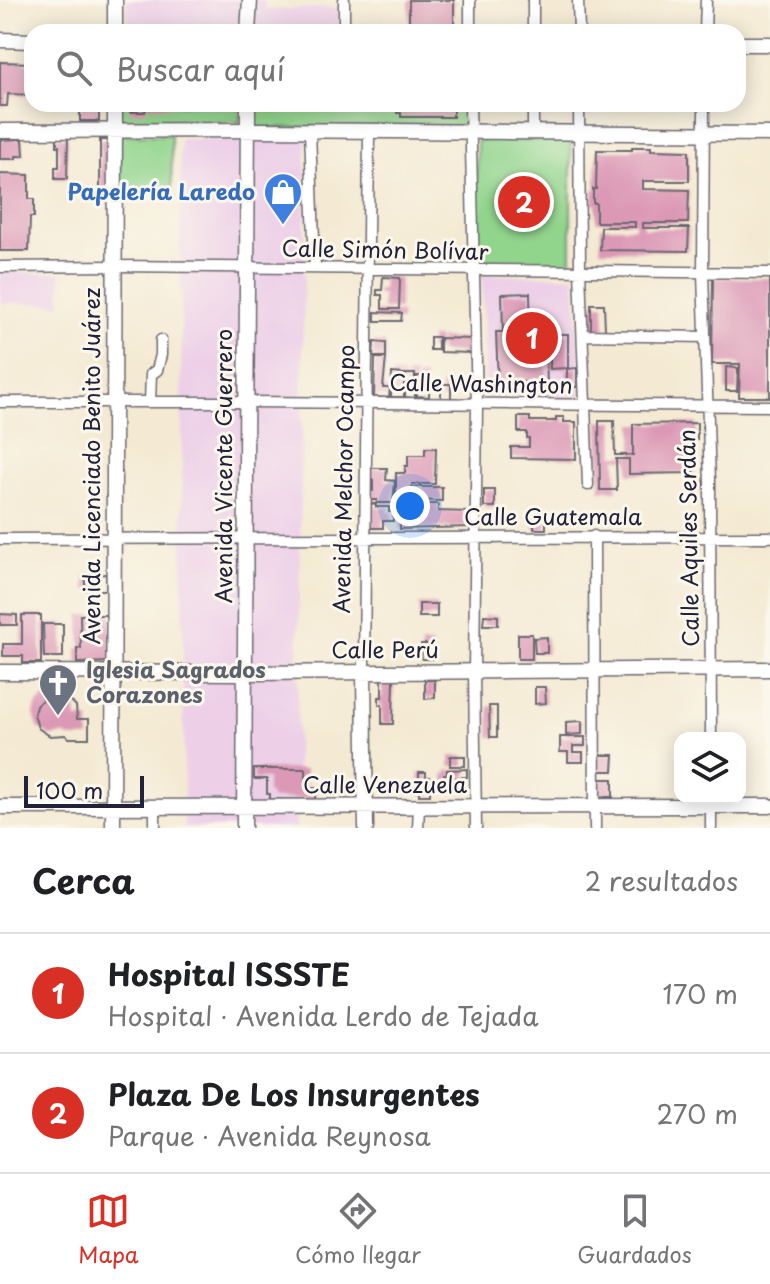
<!DOCTYPE html>
<html lang="es">
<meta charset="utf-8">
<style>
body{margin:0;font-family:"Playpen Sans",sans-serif;background:#f2f2f2;color:#202124}
.controls{position:absolute;right:24px;bottom:24px;display:grid;overflow:hidden;border-radius:16px;box-shadow:0 4px 20px #0003}
.controls button{width:72px;height:72px;display:grid;place-items:center;padding:0;border:0;border-bottom:2px solid #e0e0e0;background:#fff;color:#202124;font:40px sans-serif}
.scale{position:absolute;left:24px;bottom:20px;width:120px;box-sizing:border-box;padding-left:8px;border:4px solid #22223b;border-top:0;font-size:22px;line-height:28px;white-space:nowrap;color:#22223b;-webkit-text-stroke:6px #fbf7ec;paint-order:stroke}
.you{position:absolute;left:410px;top:506px;width:28px;height:28px;margin:-20px;border:6px solid #fff;border-radius:50%;background:#1a73e8;box-shadow:0 0 0 12px #1a73e833}
.badge{display:grid;place-items:center;width:52px;height:52px;border-radius:50%;background:#d93025;color:#fff;font-size:26px;font-weight:700}
.pin{position:absolute;translate:-50% -50%;border:4px solid #fff;box-shadow:0 2px 8px #0006}
.list{margin:0;padding:0;list-style:none}
h2{display:flex;justify-content:space-between;align-items:center;height:104px;margin:0;padding:0 32px;font-size:34px}
h2 small{font-size:26px;font-weight:400;color:#757577}
.list li{display:grid;grid-template-columns:52px 1fr auto;gap:24px;align-items:center;box-sizing:border-box;height:120px;padding:0 32px;border-top:2px solid #e0e0e0}
.list b{display:block;font-size:30px;white-space:nowrap}
.list p{margin:0;font-size:26px;white-space:nowrap;color:#757577}
.list em{font-size:26px;font-style:normal;color:#757577}
.icon{flex:none;width:44px;height:44px;fill:none;stroke:currentColor;stroke-width:2;stroke-linecap:round;stroke-linejoin:round}
.map{position:relative;flex:none;width:770px;height:828px;overflow:hidden}
.search{position:absolute;background:#fff;box-shadow:0 4px 20px #0003;left:24px;right:24px;top:24px;height:88px;display:flex;align-items:center;gap:20px;box-sizing:border-box;padding:0 28px;border-radius:24px;color:#757577;font-size:30px}
.sheet{height:344px;background:#fff}
nav{display:flex;justify-content:space-around;align-items:center;box-sizing:border-box;height:112px;border-top:2px solid #e0e0e0;background:#fff;font-size:22px;color:#757577}
nav a{display:grid;justify-items:center;gap:4px}
nav .on{color:#d93025}
.map>svg:first-child{display:block}
.built{fill:#edd0e8}
.green{fill:#91d48c;stroke:#5a7b64;stroke-width:2}
.building{fill:#dc99b6}
.lines{fill:none;stroke-linecap:round;stroke-linejoin:round}
.street-casing{stroke:#6c6870;stroke-width:13}
.secondary-casing{stroke:#6c6870;stroke-width:17}
.street{stroke:#fff;stroke-width:10}
.secondary{stroke:#fff;stroke-width:14}
.labels{text-anchor:middle;stroke-width:6;stroke-linejoin:round;paint-order:stroke}
.shop-label{font-size:22px;font-weight:bold;fill:#366cbe;stroke:#fbf7ec;text-anchor:end}
.street-label{font-size:22px;fill:#22223b;stroke:#fbf7ec}
.worship-label{font-size:22px;font-weight:bold;fill:#5b616d;stroke:#fbf7ec;text-anchor:start}
</style>
<div class="map">
<svg width="770" height="828" viewBox="0 0 770 828">
<rect width="100%" height="100%" fill="#fbf7ec"/>
<filter id="ink" filterUnits="userSpaceOnUse"><feTurbulence type="fractalNoise" baseFrequency=".0125" numOctaves="2"/><feDisplacementMap in="SourceGraphic" scale="16" xChannelSelector="R" yChannelSelector="G"/><feConvolveMatrix kernelMatrix="1 2 1 2 8 2 1 2 1" color-interpolation-filters="sRGB"/></filter>
<filter id="wash" filterUnits="userSpaceOnUse"><feTurbulence type="fractalNoise" baseFrequency=".006" numOctaves="4" result="noise"/><feDisplacementMap in="SourceGraphic" scale="32" xChannelSelector="R" yChannelSelector="G"/><feGaussianBlur stdDeviation="1.8" result="paint"/><feColorMatrix in="noise" values="0 0 0 0 0 0 0 0 0 0 0 0 0 0 0 0 0 1.4 0 .05"/><feComposite in="paint" operator="in"/></filter>
<g filter="url(#wash)">
<rect width="100%" height="100%" fill="#f4ead3"/>
<path class="built" d="M127 0H265V10L339 7 340 32H127Z
M180 139 306 140 296 828H184Z
M0 273H61V304L0 303Z
M482 275 575 276 581 397 486 396Z"/>
<path class="green" d="M119 104H240V122L119 121Z
M255 104H466L467 127 255 128Z
M120 135H171L172 189H120Z
M477 140H571V265H477Z"/>
<g id="blocks">
<path class="building" d="M409 0H454V24H409Z
M0 62 32 63V95L8 94 7 106H0Z
M80 104H99V121H80Z
M130 104H173V107H146L145 112H130Z
M397 104H453V117H401V113H397Z
M57 137H68L67 179H55V167H59V146H57Z
M23 139 24 156H16V159H0V140Z
M100 140H108V190H100Z
M632 147H651V150L689 151V181H643V189L689 190 688 223H643V228H689L688 251 600 250 601 227H635V222H596V203H593V189H596L597 150H632Z
M0 174 29 175V199H34V217H30L29 251H0Z
M383 277 400 278 399 309H382V295H377V290H382Z
M713 278H770V397H739L740 364H712Z
M530 293 531 335 545 334V346H550L549 334H568V368L550 369V353H546L547 385H528V382L498 383 496 332H503L502 294Z
M591 304H604L605 330H591Z
M375 312 402 313 401 321H375Z
M430 337H438V350H430Z
M440 338 473 339 472 353 440 352Z
M374 342 386 343V357H373Z
M375 358H386L383 388H390L389 398 374 397Z
M726 367 738 368 737 391H726Z
M577 368V387H567V369Z
M392 373 404 374V397H391Z
M406 374H415V398L405 397Z
M417 376H425V390H429V397L417 396Z
M441 384H451V399H441Z
M518 417H530V421H556V417H564V422H576V459L511 458V447H529V438H527V432H518Z
M599 421H614L615 455H633V424L697 423V440H694V473L629 474V459H616L617 490H600Z
M425 448H436L435 484H412V487H442V501L396 500V473H405V466H408V455H425Z
M369 468H387L386 480 395 481 393 503H377V500H370V491H373V479H368Z
M484 490H495V507H484Z
M369 504H376V507H389V512H393V521H383V528H369Z
M405 504H438V511L470 512V527L400 529V517H405Z
M534 517H546V529H534Z
M106 574V590H85V575Z
M419 604H437V617H419Z
M0 614 17 615V625H0Z
M22 615H41V663H23V656H3V644H22Z
M80 615H111L112 662 77 663V648H81Z
M484 615 498 616V625H483Z
M43 624H63V657H44Z
M518 634H532V659H518Z
M547 637V653H535L534 638Z
M421 644H432L433 659H422Z
M382 679H394L393 724H382V705H379V697H382Z
M425 680H435V698L425 699Z
M535 687H545L546 703 535 704Z
M56 689 68 692 66 696 76 706 77 719H89V738H69L65 735 50 736 38 728 34 714 36 706 46 696 44 691Z
M489 706H497V737H490Z
M582 721V734L566 735V722Z
M560 737H585V746H573V752H583V762H568V752H560Z
M598 755H614L613 771H598Z
M450 756H465V766H450Z
M254 769H306V788H316V799H270V794H267V779H254Z
M467 769V777L451 778V785H444V774H447V770Z
M419 772H426V777H430V795H419Z
M599 779H613V797H599Z"/>
</g>
</g>
<g filter="url(#ink)">
<use href="#blocks" fill-opacity="0" stroke="#6c6870" stroke-width="2"/>
<g class="lines">
<defs>
<path id="street" d="M344 0V32
M470 0V32
M578 0 579 32
M533 32V0
M705 32 706 0
M470 104 477 405 474 671 476 828
M579 104 580 270 588 485
M704 104 703 273 710 482 711 738
M310 131 315 268
M533 132V104
M0 267 115 266 770 273
M583 335 705 337
M0 402H246L770 406
M150 402 151 374 157 370 161 355V340
M594 536 595 828
M0 539 770 537
M364 672 369 131
M155 828V808
M418 828 419 807
M711 828V798"/>
<path id="secondary" d="M115 32V0
M248 32 250 0
M0 40 32 41
M738 44H770
M0 131 259 130 770 134
M0 672 244 673 770 669
M364 672 366 828
M0 807 770 806
M113 828 115 104
M244 828 248 104"/>
</defs>
<use href="#street" class="street-casing"/>
<use href="#secondary" class="secondary-casing"/>
<use href="#street" class="street"/>
<use href="#secondary" class="secondary"/>
</g>
</g>
<defs>
<symbol id="shop-pin" viewBox="-11 -11 22 30"><path d="M0 17L-7.5 6A9.5 9.5 0 1 1 7.5 6Z" fill="#3f7fe0" stroke="#fbf7ec"/><path d="M-5-2.5h2.3a2.7 3.5 0 0 1 5.4 0H5L5.5 6h-11ZM-1.5-2.5h3a1.5 2.3 0 0 0-3 0Z" fill="#fff"/></symbol>
<symbol id="church-pin" viewBox="-11 -11 22 30"><path d="M0 17L-7.5 6A9.5 9.5 0 1 1 7.5 6Z" fill="#6b7280" stroke="#fbf7ec"/><path d="M-1.2-6h2.4v3.5h3.3v2.4h-3.3V6h-2.4V-.1h-3.3v-2.4h3.3Z" fill="#fff"/></symbol>
</defs>
<g fill-rule="evenodd">
<use href="#shop-pin" x="261" y="170" width="44" height="60"/>
<use href="#church-pin" x="36" y="661" width="44" height="60"/>
</g>
<g class="labels">
<g class="shop-label">
<text x="255" y="200">Papelería Laredo</text>
</g>
<g class="street-label">
<text transform="translate(385 250) rotate(1)" y="8">Calle Simón Bolívar</text>
<text transform="translate(481 384) rotate(1)" y="8">Calle Washington</text>
<text transform="translate(92 466) rotate(-90)" y="8">Avenida Licenciado Benito Juárez</text>
<text transform="translate(224 466) rotate(-90)" y="8">Avenida Vicente Guerrero</text>
<text transform="translate(344 479) rotate(-89)" y="8">Avenida Melchor Ocampo</text>
<text x="553" y="525">Calle Guatemala</text>
<text transform="translate(689 538) rotate(-91)" y="8">Calle Aquiles Serdán</text>
<text x="385" y="658">Calle Perú</text>
<text x="385" y="793">Calle Venezuela</text>
</g>
<g class="worship-label">
<text x="86" y="678">Iglesia Sagrados<tspan x="86" dy="25">Corazones</tspan></text>
</g>
</g>
</svg>
<div class="controls">
<button><svg class="icon" aria-label="layers" viewBox="0 0 24 24"><path d="M12 4l9 5-9 5-9-5zM3 14l9 5 9-5"/></svg></button>
</div>
<div class="scale">100 m</div>
<div class="you"></div>
<div class="pin badge" style="left:532px;top:338px">1</div>
<div class="pin badge" style="left:524px;top:202px">2</div>
<div class="search"><svg class="icon" aria-label="search" viewBox="0 0 24 24"><circle cx="10" cy="10" r="6"/><path d="M15 15l6 6"/></svg>Buscar aquí</div>
</div>
<section class="sheet">
<h2>Cerca<small>2 resultados</small></h2>
<ul class="list">
<li><span class="badge">1</span><div><b>Hospital ISSSTE</b><p>Hospital · Avenida Lerdo de Tejada</p></div><em>170 m</em></li>
<li><span class="badge">2</span><div><b>Plaza De Los Insurgentes</b><p>Parque · Avenida Reynosa</p></div><em>270 m</em></li>
</ul>
</section>
<nav>
<a class="on"><svg class="icon" aria-label="map" viewBox="0 0 24 24"><path d="M3 6l6-2 6 2 6-2v14l-6 2-6-2-6 2zM9 4v14M15 6v14"/></svg>Mapa</a>
<a><svg class="icon" aria-label="directions" viewBox="0 0 24 24"><path d="M12 3l9 9-9 9-9-9zM9 14v-3h6M13 9l2 2-2 2"/></svg>Cómo llegar</a>
<a><svg class="icon" aria-label="saved" viewBox="0 0 24 24"><path d="M7 4h10v16l-5-4-5 4z"/></svg>Guardados</a>
</nav>
